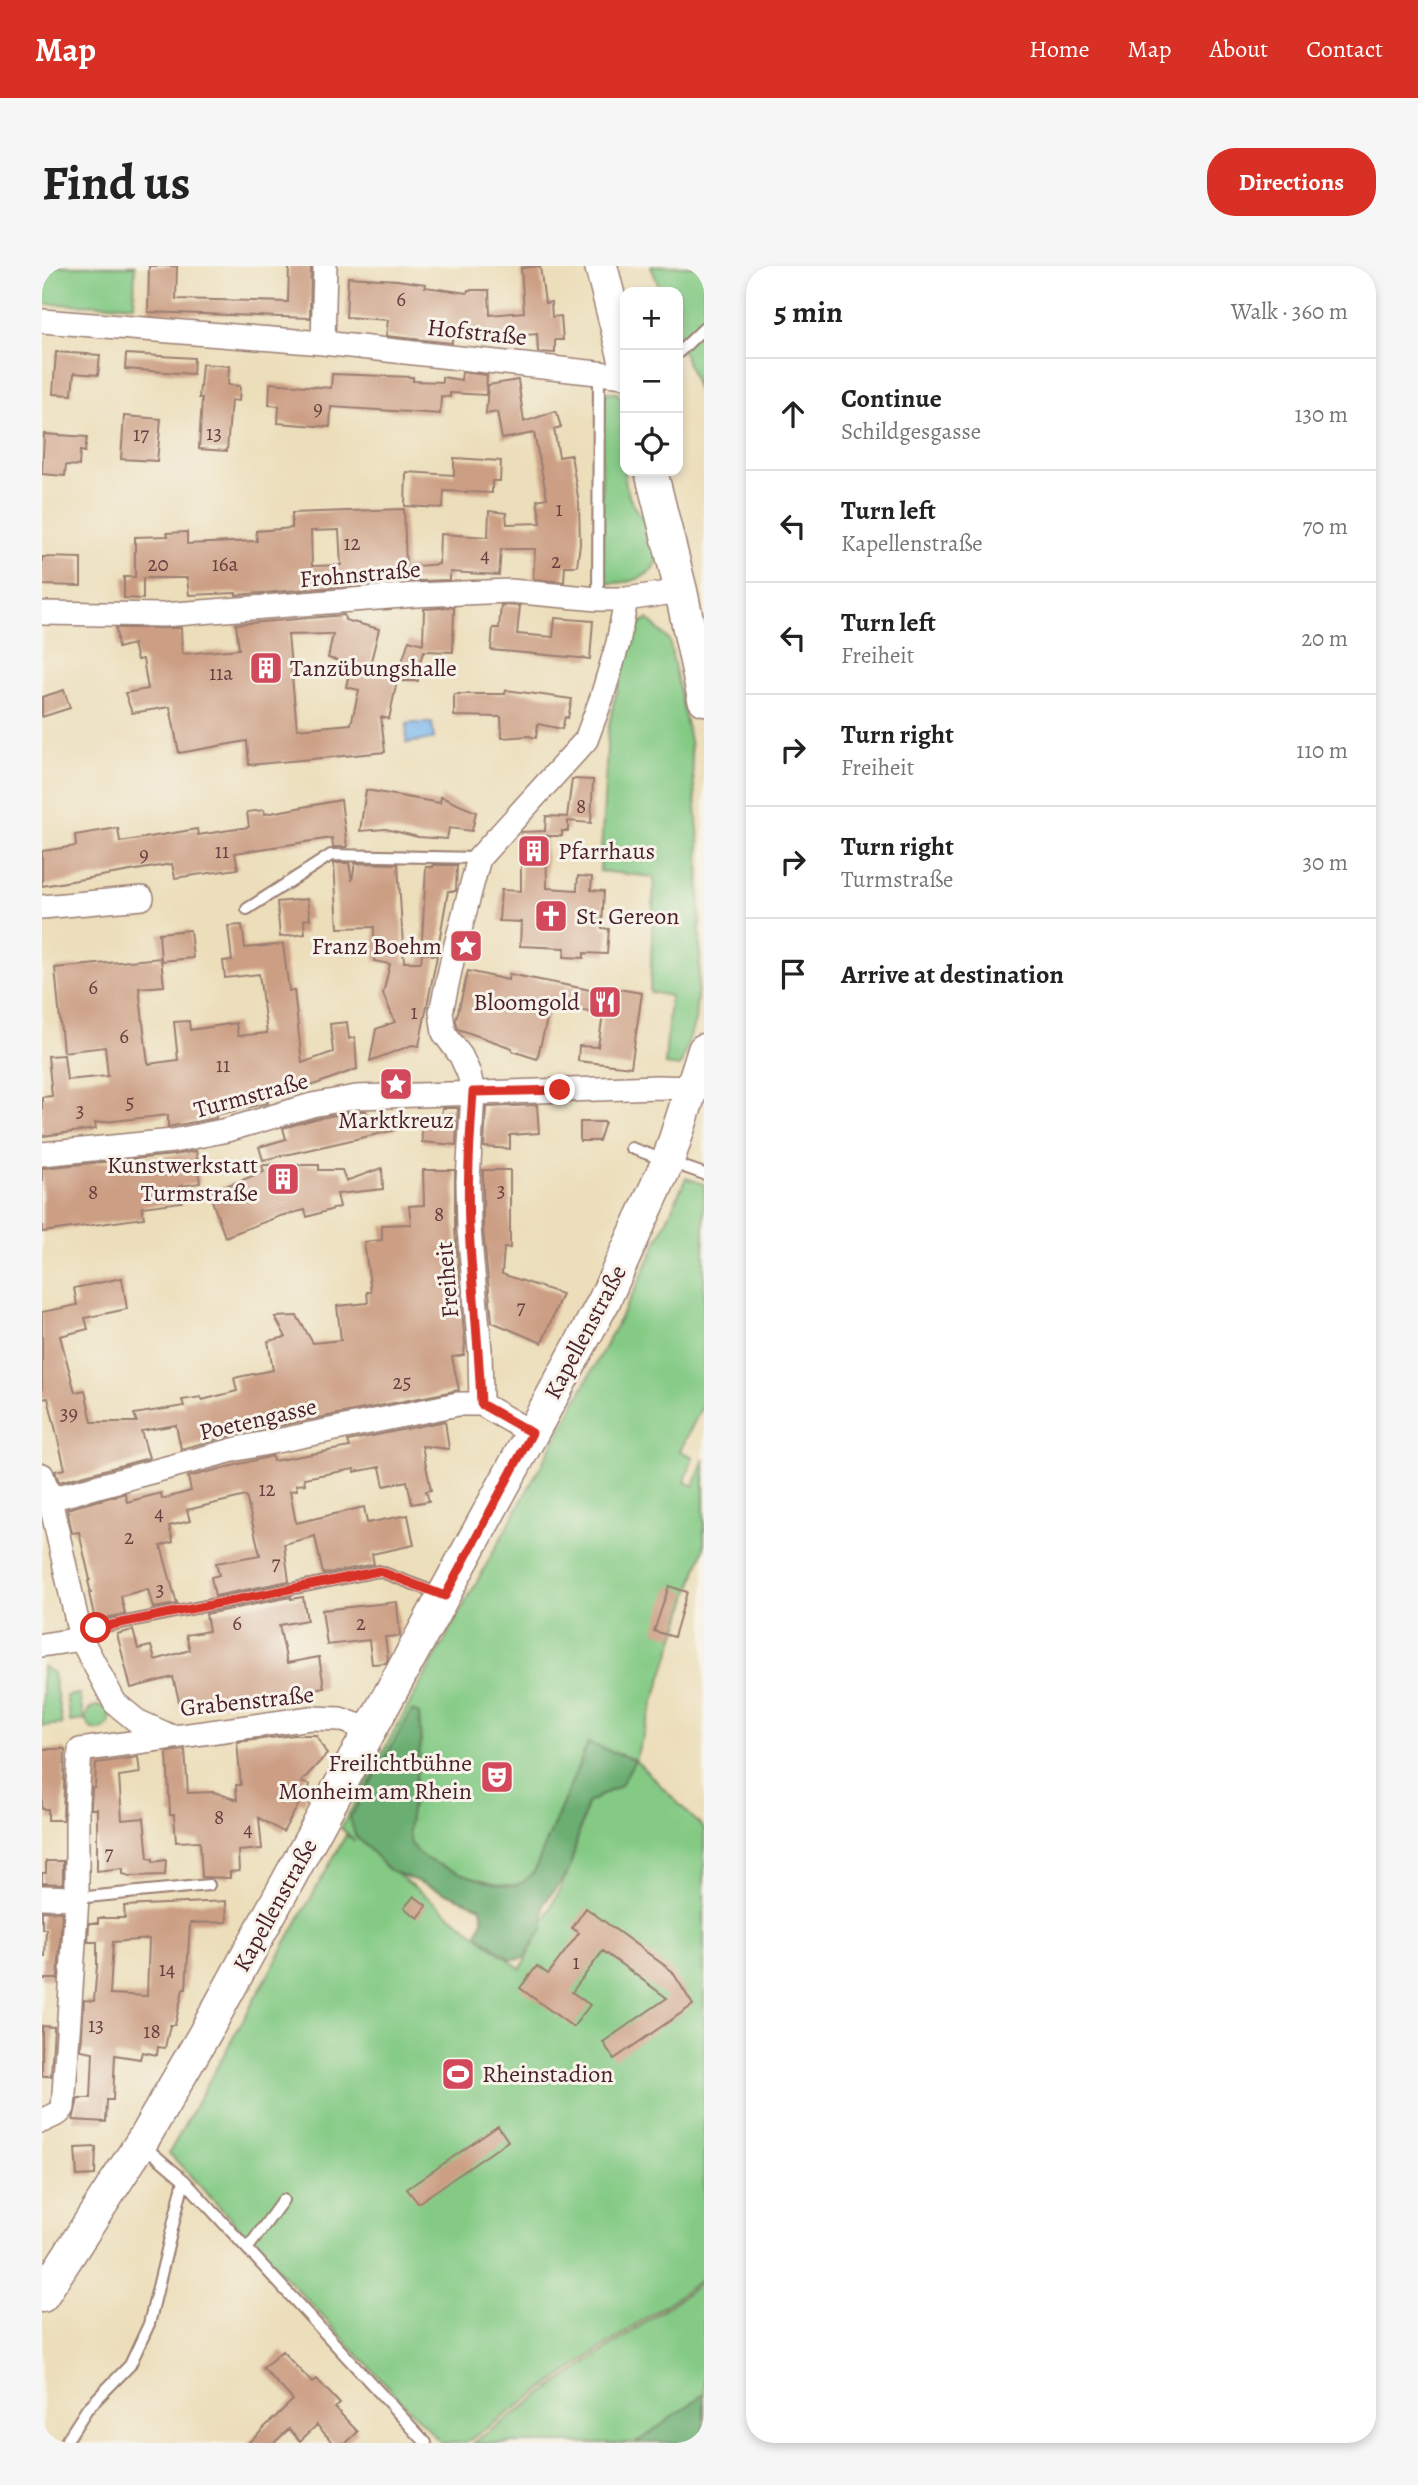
<!DOCTYPE html>
<meta charset="utf-8">
<style>
body{margin:0;font-family:Alegreya,serif;background:#f6f6f6;color:#222}
.controls{position:absolute;right:21px;top:21px;display:grid;overflow:hidden;border-radius:14px;box-shadow:0 4px 10px #0003}
.controls button{width:63px;height:63px;display:grid;place-items:center;padding:0;border:0;border-bottom:2px solid #e0e0e0;background:#fff;color:#222;font:35px sans-serif}
.stop{position:absolute;width:21px;height:21px;margin:-16px;border:5px solid #d93025;border-radius:50%;background:#fff}
.stop.end{background:#d93025;border-color:#fff;box-shadow:0 2px 7px #0008}
.list{margin:0;padding:0;list-style:none}
h2{display:flex;justify-content:space-between;align-items:center;height:91px;margin:0;padding:0 28px;font-size:30px}
h2 small{font-size:23px;font-weight:400;color:#767676}
.list li{display:grid;grid-template-columns:46px 1fr auto;gap:21px;align-items:center;box-sizing:border-box;height:112px;padding:0 28px;border-top:2px solid #e0e0e0}
.list b{display:block;font-size:26px;white-space:nowrap}
.list p{margin:0;font-size:23px;white-space:nowrap;color:#767676}
.list em{font-size:23px;font-style:normal;color:#767676}
.icon{flex:none;width:38px;height:38px;fill:none;stroke:currentColor;stroke-width:2;stroke-linecap:round;stroke-linejoin:round}
.map{position:relative;flex:none;width:662px;height:2177px;overflow:hidden;border-radius:28px}
header{display:flex;align-items:center;gap:42px;box-sizing:border-box;height:98px;padding:0 35px;background:#d93025;color:#fff}
header strong{font-size:33px}
nav{display:flex;gap:38px;margin-inline-start:auto;font-size:24px}
.intro{display:flex;align-items:center;justify-content:space-between;box-sizing:border-box;height:168px;padding:0 42px}
h1{margin:0;font-size:49px}
.button{padding:18px 32px;border-radius:28px;background:#d93025;color:#fff;font-size:24px;font-weight:700}
main{display:flex;gap:42px;padding:0 42px}
aside{flex:1;background:#fff;border-radius:28px;box-shadow:0 4px 10px #0003}
.map>svg:first-child{display:block}
.green{fill:#84ca85;stroke:#677458;stroke-width:2;fill-rule:evenodd}
.forest{fill:#6bae72;stroke:#5a664e;stroke-width:2}
.water{fill:#7ab7ec;stroke:#626b8c;stroke-width:2}
.building{fill:#cc9f84;fill-rule:evenodd}
.lines{fill:none;stroke-linecap:round;stroke-linejoin:round}
.lane-casing{stroke:#9b7e72;stroke-width:14}
.street-casing{stroke:#9b7e72;stroke-width:26}
.secondary-casing{stroke:#9b7e72;stroke-width:35}
.lane{stroke:#fff;stroke-width:10}
.street{stroke:#fff;stroke-width:23}
.secondary{stroke:#fff;stroke-width:32}
.route{stroke:#d93025;stroke-width:9}
.labels{text-anchor:middle;stroke-width:6;stroke-linejoin:round;paint-order:stroke}
.number-label{font-size:21px;fill:#6a3f41}
.street-label{font-size:24px;fill:#4a1f2b;stroke:#f7f3e8}
.poi-label{font-size:24px;fill:#4a1f2b;stroke:#f7f3e8;text-anchor:start}
</style>
<header>
<strong>Map</strong>
<nav><a>Home</a><a>Map</a><a>About</a><a>Contact</a></nav>
</header>
<div class="intro"><h1>Find us</h1><a class="button">Directions</a></div>
<main>
<div class="map">
<svg width="662" height="2177" viewBox="0 0 662 2177">
<rect width="100%" height="100%" fill="#f7f3e8"/>
<filter id="ink" filterUnits="userSpaceOnUse"><feTurbulence type="fractalNoise" baseFrequency=".0143" numOctaves="2"/><feDisplacementMap in="SourceGraphic" scale="14" xChannelSelector="R" yChannelSelector="G"/><feConvolveMatrix kernelMatrix="1 2 1 2 8 2 1 2 1" color-interpolation-filters="sRGB"/></filter>
<filter id="wash" filterUnits="userSpaceOnUse"><feTurbulence type="fractalNoise" baseFrequency=".00686" numOctaves="4" result="noise"/><feDisplacementMap in="SourceGraphic" scale="28" xChannelSelector="R" yChannelSelector="G"/><feGaussianBlur stdDeviation="1.57" result="paint"/><feColorMatrix in="noise" values="0 0 0 0 0 0 0 0 0 0 0 0 0 0 0 0 0 1.4 0 .05"/><feComposite in="paint" operator="in"/></filter>
<g filter="url(#wash)">
<rect width="100%" height="100%" fill="#ecdeba"/>
<path class="green" d="M0 0H93L92 39 0 38Z
M609 0H662V140L636 72V26H619Z
M563 126 575 127 580 134C581 162 577 212 590 237 594 247 604 253 609 263 629 304 600 318 564 317L560 309 559 130Z
M606 353 627 374 648 475 657 576 658 693 653 755 638 801 623 799 628 730 608 726 612 611 558 605 566 465 572 435 596 358Z
M644 912 662 918V1136L638 1185 651 1191 643 1216 652 1220 662 1193V1282L593 1494 662 1563V2012L423 2177H399L127 1887 304 1569 313 1575 299 1562 517 1167 596 1018ZM546 1477 579 1519 545 1537 527 1604 479 1703 355 1608 497 1626Z
M0 1400 11 1407 20 1458 0 1460Z
M37 1428 42 1454 28 1456 24 1430Z
M44 1452a12 12 0 1 1 24 0a12 12 0 1 1-24 0Z
M662 2015V2177H431Z"/>
<path class="forest" d="M370 1445 377 1448 379 1477 366 1565C367 1575 370 1582 378 1589 393 1599 457 1623 474 1619 482 1617 486 1612 492 1606L546 1477 593 1494 579 1519 545 1537 527 1604 501 1639 502 1661 482 1692 468 1693 435 1668 441 1653 439 1641 347 1604 313 1569 308 1552Z
M662 2128V2177H594Z"/>
<path class="water" d="M369 457H390L392 473 364 477 365 458Z"/>
<g id="blocks">
<path class="building" d="M107 0H135L134 33 246 36 247 0H269L268 52 106 46Z
M498 0 503 37 509 36 510 51 519 50 521 74H513V87L496 86 495 68 448 72 410 71V77L344 70 346 54 304 51 306 11 355 14 384 18 383 21 425 27 426 24H447L448 49 482 46 479 2Z
M14 86 58 89 56 109 32 107 30 129 11 128Z
M84 88 152 92 151 108 83 103Z
M160 98 187 100 186 119 198 120 197 135 189 134 185 185 157 183 160 132H157Z
M420 106 445 109 444 129 408 127V131L399 130 398 148 289 141 288 161 236 157 237 140 227 139 228 117 289 122 290 108 371 111V115L400 116V111L419 114Z
M476 114 482 156 514 145 519 161 512 163 517 191 529 189 537 237 538 278 535 300H523L522 316 491 313 493 283H459L457 309 408 306V314L320 317V319L194 329V327L147 329 145 312H101V333L82 332V311H93V271L126 270 125 267 145 266V278L215 275 214 265 250 262V247L362 243 364 301 397 298 398 268 446 271 447 245 464 247 465 258 499 257 495 234 505 232 492 167 460 173 455 146 444 148 446 119ZM297 264 299 299 270 300 269 265Z
M82 150 119 153 115 195 79 193Z
M2 168 45 171 43 186 38 185 37 200 24 199 23 210 0 208Z
M412 192 459 195 458 215H450V227L402 225 401 242 363 240 364 206 412 209Z
M0 291 39 292V320L0 319Z
M459 339 478 340 475 368 511 371 513 352 551 355 548 393 449 384 451 362H457Z
M412 341 411 386 382 385 376 401V415H355L347 453 339 451 343 486 207 499 205 475 137 487 128 441 90 447 83 427 106 423 101 393 95 394 91 378 76 382 74 362H139L140 388 197 383 194 358 302 349 303 354 337 363 327 403 355 412 367 374 381 378 382 343ZM291 368 286 392 309 398 304 421 317 424 309 458 255 463 246 369Z
M22 424 28 442 0 451V431Z
M464 424 530 433 526 452 523 451 520 463 496 458 494 472 487 470 460 472 459 451 412 450V428H463Z
M530 513 551 514 549 557 526 555V565H520V570H504L505 622 535 624 536 610 550 611 549 624 562 625 560 662 567 663 565 688 542 687V692L522 691 523 682 478 680 479 656 457 655 459 624 479 625V566L503 565 504 550 525 551Z
M324 524 398 537 399 531 434 546 430 565 407 562 405 573 376 571 344 563 318 565Z
M299 534 305 581H291L290 572 193 587 196 603 133 612 130 598 0 620V585L34 580 33 569 76 562 78 576 155 563 156 569 207 561 205 546 222 544 223 548Z
M292 597H307L310 615 313 597 356 598 362 696H379L380 686 395 690 377 780 370 779 328 795 334 763 353 756 341 728 348 698 332 695V661L296 662Z
M391 599H415L414 625H406L397 676 380 675 384 601H391Z
M265 633 268 653 262 654 263 668 238 671 235 636Z
M200 659 203 682 241 678 247 725 252 724 260 797 291 786 288 758 305 756 307 773 313 771 315 803 263 822 223 826 226 837 174 849V852L126 861V849L53 857 54 863 0 870V831L10 830 6 790 22 789 25 814 66 810 63 781 21 786 13 702 119 692 122 720 97 722 106 798 136 794 132 756 147 755 148 764 194 757 196 770 225 767 217 708 183 712 181 695 190 694 186 660Z
M148 664 151 692 119 695 117 667Z
M426 705 466 714 467 708 564 727 565 721 600 727 589 801 536 795 537 780 556 781 561 749 509 738 495 793 470 785V782L416 763 414 754Z
M495 839 497 867 468 869V883L442 881 444 841Z
M400 842H416L414 879 380 876 379 849H399Z
M315 845H324L326 851 355 850 354 864 221 894 217 881 244 873 241 862 273 853Z
M538 856H563L557 875H538Z
M154 885 158 917 138 920 140 936 100 941 102 952 0 966V902L132 889Z
M220 899H277V904H300L304 915 340 902 341 923 295 928 298 941 265 951 263 944 238 950 183 971 167 926 222 906Z
M381 904H413V964L423 1078 422 1089 410 1091 417 1124 192 1169 139 1183 134 1159 99 1165 107 1192 17 1216 13 1205 23 1203 6 1132 0 1133V1046L35 1039 32 1022 80 1012 85 1043 43 1052 46 1063 18 1070 33 1126 43 1124 50 1156H95L92 1148 142 1140 140 1134 159 1131 160 1134 195 1125 192 1112 231 1104 226 1075 244 1071 233 1051 255 1050 271 1077 299 1074 295 1040 326 1037 325 1026H329L322 976 340 974V959L369 958 367 940 382 939Z
M441 904H468V982H462L460 1008 520 1028 500 1077 450 1056 441 962Z
M403 1155 407 1183 380 1180 389 1224 384 1225 387 1235 370 1238 365 1215 342 1220 338 1201 312 1206V1203L262 1212 263 1218 254 1219 255 1224 248 1225 254 1257 322 1241 325 1257 366 1249 372 1279 330 1288 332 1298 281 1308 273 1270 242 1278 247 1315 173 1330 169 1311 177 1309 174 1297 218 1289 204 1230 145 1244 148 1255 127 1260 131 1276 119 1280 135 1338 111 1342 106 1323 79 1330 83 1348 53 1354 47 1327H49L46 1315 48 1314 37 1266 30 1267 25 1243 83 1227 85 1236 119 1227 120 1233 149 1225 146 1211 230 1190 231 1195 308 1181 306 1175Z
M627 1320 645 1326 632 1371 612 1365Z
M249 1331V1333L261 1331 265 1354 237 1359 245 1397 277 1391 282 1421 218 1434 217 1431 188 1438 187 1436 140 1447 131 1411 89 1422 75 1368 91 1364 96 1383 109 1380 113 1394 148 1384 144 1369 167 1365 164 1348Z
M355 1336 358 1370 343 1371 346 1393 344 1397 330 1398 327 1374 285 1379 280 1344Z
M252 1469H274L285 1488 259 1516 268 1519 262 1538 258 1536 241 1566 217 1552 220 1583 196 1585 197 1605 188 1606V1612L160 1611 158 1575 134 1576 132 1549H128L125 1486 143 1484 146 1527 172 1526 195 1534 194 1519H199L195 1476Z
M0 1483H23L21 1554H6V1543H0Z
M96 1491 98 1507 77 1510 80 1554 102 1552 106 1592 111 1593V1596L124 1594 123 1609 88 1610 81 1608V1602L55 1605V1543H49L50 1522H53L54 1497Z
M4 1595H21V1618L0 1617V1607H4Z
M372 1630 385 1640 376 1652 362 1642Z
M184 1635 185 1656 148 1657 144 1723H141L133 1759H128L123 1782 116 1781 115 1789 100 1786 98 1793 73 1789 71 1834H65L64 1856 31 1854 36 1832H49L51 1786 39 1784 42 1734 52 1735 55 1700V1676H46L47 1657H56V1652H83L82 1640ZM107 1673 105 1730 68 1728 71 1676Z
M544 1642 630 1705 651 1739 572 1793 561 1776 625 1732 561 1685 530 1726 548 1739 531 1761 478 1722 495 1700 506 1708 537 1667 530 1662Z
M0 1645 20 1646 16 1713H0V1691H3L4 1663H0Z
M0 1760 12 1761 9 1810H0Z
M456 1860 466 1875 376 1937 365 1923Z
M54 1881 53 1909 35 1910 33 1882Z
M240 2085 270 2117 275 2113 298 2138 293 2142 316 2166 304 2177H291L275 2159 258 2175 247 2163 232 2177H206L251 2134 221 2102Z"/>
</g>
</g>
<g filter="url(#ink)">
<use href="#blocks" fill-opacity="0" stroke="#9b7e72" stroke-width="2"/>
<g class="lines">
<defs>
<path id="lane" d="M636 87 662 62
M556 333 557 106
M205 643 289 589 437 592
M589 882 662 908
M39 1373 54 1362 337 1305 400 1329
M35 1632 167 1619
M101 1879 142 1914 384 2177
M206 1982 241 1934
M23 2177 45 2143 88 2099 107 2058 142 1914"/>
<path id="street" d="M0 55 281 77 583 110
M281 77 283 0
M0 347 121 349 373 329 468 325 556 333H584L639 325
M0 641 100 632
M0 888 131 875 185 864 270 839 314 831 616 821 650 822
M439 1138 438 1084 427 963 426 915 431 826 427 808 419 790 402 767 399 746 412 686 437 592 544 474 560 431 576 377 584 333
M0 1209 8 1233 39 1373 73 1437 95 1455 128 1470
M8 1233 195 1183 416 1138H439L490 1167
M0 1379 39 1373
M0 1631 35 1632
M0 1855 17 1847 21 1842 35 1632V1536L38 1484 269 1452 298 1453 329 1464"/>
<path id="secondary" d="M559 0 583 94
M609 205 639 325 662 433
M0 2030 99 1877 163 1767 562 1035 626 895 662 784"/>
</defs>
<use href="#lane" class="lane-casing"/>
<use href="#street" class="street-casing"/>
<use href="#secondary" class="secondary-casing"/>
<use href="#lane" class="lane"/>
<use href="#street" class="street"/>
<use href="#secondary" class="secondary"/>
</g>
</g>
<g class="lines" filter="url(#ink)">
<path class="route" d="M54 1362 337 1305 403 1330 490 1167 439 1138C437 1079 430 1020 427 961 425 916 428 871 431 826L518 824"/>
</g>
<defs>
<symbol id="building-square" viewBox="-11 -11 22 22"><rect x="-9" y="-9" width="18" height="18" rx="4" fill="#d1495b" stroke="#f7f3e8"/><path d="M-4-6H4V6H1V3H-1V6H-4ZM-2.5-4.3h1.7v1.8h-1.7ZM.8-4.3h1.7v1.8H.8ZM-2.5-1h1.7V.8h-1.7ZM.8-1h1.7V.8H.8Z" fill="#fff"/></symbol>
<symbol id="church-square" viewBox="-11 -11 22 22"><rect x="-9" y="-9" width="18" height="18" rx="4" fill="#d1495b" stroke="#f7f3e8"/><path d="M-1.2-6h2.4v3.5h3.3v2.4h-3.3V6h-2.4V-.1h-3.3v-2.4h3.3Z" fill="#fff"/></symbol>
<symbol id="sight-square" viewBox="-11 -11 22 22"><rect x="-9" y="-9" width="18" height="18" rx="4" fill="#d1495b" stroke="#f7f3e8"/><path d="M0-6L1.8-2.2L6-1.7L2.9 1.2L3.7 5.4L0 3.3L-3.7 5.4L-2.9 1.2L-6-1.7L-1.8-2.2Z" fill="#fff"/></symbol>
<symbol id="restaurant-square" viewBox="-11 -11 22 22"><rect x="-9" y="-9" width="18" height="18" rx="4" fill="#d1495b" stroke="#f7f3e8"/><path d="M-5-6h1v4h1v-4h1v4h1v-4h1v5L-1.5 .5V6h-2V.5L-5-1ZM5-6V6H3V1.5H1.5Q1.5-4 5-6Z" fill="#fff"/></symbol>
<symbol id="theatre-square" viewBox="-11 -11 22 22"><rect x="-9" y="-9" width="18" height="18" rx="4" fill="#d1495b" stroke="#f7f3e8"/><path d="M-5-5.5Q0-4 5-5.5V0Q5 5 0 6Q-5 5-5 0ZM-3.3-2.5H-1v1.5H-3.3ZM1-2.5H3.3v1.5H1ZM-2.8 1Q0 5.5 2.8 1Z" fill="#fff"/></symbol>
<symbol id="stadium-square" viewBox="-11 -11 22 22"><rect x="-9" y="-9" width="18" height="18" rx="4" fill="#d1495b" stroke="#f7f3e8"/><path d="M0-5a6.5 5 0 1 0 0 10a6.5 5 0 1 0 0-10ZM-3.5-1.8h7v3.6h-7Z" fill="#fff"/></symbol>
</defs>
<g fill-rule="evenodd">
<use href="#building-square" x="205" y="383" width="38" height="38"/>
<use href="#building-square" x="473" y="566" width="38" height="38"/>
<use href="#church-square" x="490" y="631" width="38" height="38"/>
<use href="#sight-square" x="405" y="661" width="38" height="38"/>
<use href="#restaurant-square" x="544" y="717" width="38" height="38"/>
<use href="#sight-square" x="335" y="799" width="38" height="38"/>
<use href="#building-square" x="222" y="894" width="38" height="38"/>
<use href="#theatre-square" x="436" y="1492" width="38" height="38"/>
<use href="#stadium-square" x="397" y="1789" width="38" height="38"/>
</g>
<g class="labels">
<g class="number-label">
<text x="359" y="40">6</text>
<text x="276" y="149">9</text>
<text x="172" y="174">13</text>
<text x="99" y="175">17</text>
<text x="517" y="250">1</text>
<text x="310" y="284">12</text>
<text x="443" y="296">4</text>
<text x="514" y="302">2</text>
<text x="116" y="305">20</text>
<text x="183" y="305">16a</text>
<text x="179" y="414">11a</text>
<text x="539" y="547">8</text>
<text x="180" y="592">11</text>
<text x="102" y="595">9</text>
<text x="51" y="728">6</text>
<text x="372" y="753">1</text>
<text x="82" y="777">6</text>
<text x="181" y="806">11</text>
<text x="88" y="843">5</text>
<text x="38" y="851">3</text>
<text x="459" y="931">3</text>
<text x="51" y="933">8</text>
<text x="397" y="955">8</text>
<text x="479" y="1048">7</text>
<text x="360" y="1123">25</text>
<text x="27" y="1154">39</text>
<text x="225" y="1230">12</text>
<text x="117" y="1254">4</text>
<text x="87" y="1278">2</text>
<text x="234" y="1304">7</text>
<text x="118" y="1330">3</text>
<text x="195" y="1364">6</text>
<text x="319" y="1364">2</text>
<text x="177" y="1558">8</text>
<text x="206" y="1570">4</text>
<text x="67" y="1594">7</text>
<text x="534" y="1703">1</text>
<text x="125" y="1710">14</text>
<text x="54" y="1766">13</text>
<text x="110" y="1772">18</text>
</g>
<g class="street-label">
<text transform="translate(435 66) rotate(6)" y="8">Hofstraße</text>
<text transform="translate(318 308) rotate(-5)" y="8">Frohnstraße</text>
<text transform="translate(209 829) rotate(-15)" y="8">Turmstraße</text>
<text transform="translate(405 1014) rotate(-95)" y="8">Freiheit</text>
<text transform="translate(543 1066) rotate(-62)" y="8">Kapellenstraße</text>
<text transform="translate(216 1153) rotate(-13)" y="8">Poetengasse</text>
<text transform="translate(205 1435) rotate(-6)" y="8">Grabenstraße</text>
<text transform="translate(233 1639) rotate(-61)" y="8">Kapellenstraße</text>
</g>
<g class="poi-label">
<text x="248" y="410">Tanzübungshalle</text>
<text x="516" y="593">Pfarrhaus</text>
<text x="534" y="658">St. Gereon</text>
<text x="400" y="688" text-anchor="end">Franz Boehm</text>
<text x="538" y="744" text-anchor="end">Bloomgold</text>
<text x="354" y="862" text-anchor="middle">Marktkreuz</text>
<text x="216" y="907" text-anchor="end">Kunstwerkstatt<tspan x="216" dy="28">Turmstraße</tspan></text>
<text x="430" y="1505" text-anchor="end">Freilichtbühne<tspan x="430" dy="28">Monheim am Rhein</tspan></text>
<text x="440" y="1816">Rheinstadion</text>
</g>
</g>
</svg>
<div class="controls">
<button>+</button>
<button>−</button>
<button><svg class="icon" aria-label="locate" viewBox="0 0 24 24"><circle cx="12" cy="12" r="6"/><path d="M12 2v4M12 18v4M2 12h4M18 12h4"/></svg></button>
</div>
<div class="stop" style="left:54px;top:1362px"></div>
<div class="stop end" style="left:518px;top:824px"></div>
</div>
<aside>
<h2>5 min<small>Walk · 360 m</small></h2>
<ul class="list">
<li><svg class="icon" aria-label="ahead" viewBox="0 0 24 24"><path d="M12 20V5M6 11l6-6 6 6"/></svg><div><b>Continue</b><p>Schildgesgasse</p></div><em>130 m</em></li>
<li><svg class="icon" aria-label="left" viewBox="0 0 24 24"><path d="M17 20v-9H6M10 6l-5 5 5 5"/></svg><div><b>Turn left</b><p>Kapellenstraße</p></div><em>70 m</em></li>
<li><svg class="icon" aria-label="left" viewBox="0 0 24 24"><path d="M17 20v-9H6M10 6l-5 5 5 5"/></svg><div><b>Turn left</b><p>Freiheit</p></div><em>20 m</em></li>
<li><svg class="icon" aria-label="right" viewBox="0 0 24 24"><path d="M7 20v-9h11M14 6l5 5-5 5"/></svg><div><b>Turn right</b><p>Freiheit</p></div><em>110 m</em></li>
<li><svg class="icon" aria-label="right" viewBox="0 0 24 24"><path d="M7 20v-9h11M14 6l5 5-5 5"/></svg><div><b>Turn right</b><p>Turmstraße</p></div><em>30 m</em></li>
<li><svg class="icon" aria-label="arrive" viewBox="0 0 24 24"><path d="M6 21V4h12l-3 4 3 4H6"/></svg><div><b>Arrive at destination</b></div></li>
</ul>
</aside>
</main>
